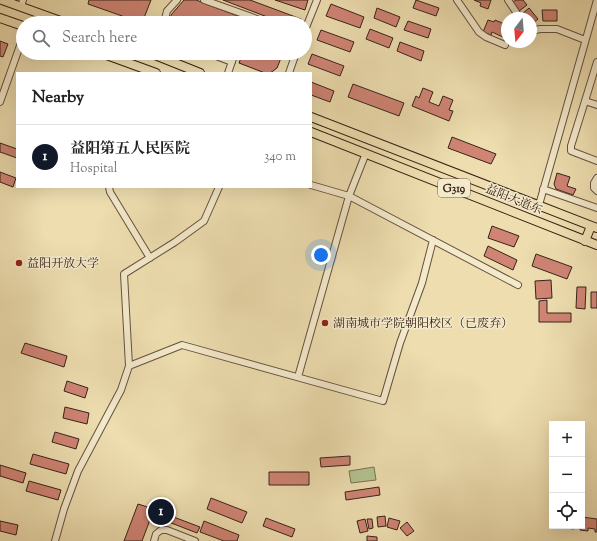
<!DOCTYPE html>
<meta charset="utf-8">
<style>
body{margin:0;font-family:"Sorts Mill Goudy","Noto Serif SC",serif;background:#f2f2f2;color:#202124}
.controls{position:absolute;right:12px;bottom:12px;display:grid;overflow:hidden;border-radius:0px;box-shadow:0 4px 16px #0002}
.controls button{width:36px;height:36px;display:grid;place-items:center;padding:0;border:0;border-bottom:1px solid #e0e0e0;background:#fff;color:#202124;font:20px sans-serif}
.compass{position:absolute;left:501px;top:12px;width:36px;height:36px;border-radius:50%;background:#fff;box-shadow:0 4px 16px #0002;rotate:196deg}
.you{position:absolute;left:321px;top:255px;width:14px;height:14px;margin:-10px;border:3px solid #fff;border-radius:50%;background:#1a73e8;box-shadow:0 0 0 6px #1a73e833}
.badge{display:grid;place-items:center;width:26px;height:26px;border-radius:50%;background:#111827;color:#fff;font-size:13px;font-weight:700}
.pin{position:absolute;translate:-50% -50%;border:2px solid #fff;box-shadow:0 1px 4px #0006}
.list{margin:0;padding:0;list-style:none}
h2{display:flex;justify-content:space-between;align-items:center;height:52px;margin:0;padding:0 16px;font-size:17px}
h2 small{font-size:13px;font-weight:400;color:#757577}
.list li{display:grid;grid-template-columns:26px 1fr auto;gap:12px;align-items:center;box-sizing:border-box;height:64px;padding:0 16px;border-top:1px solid #e0e0e0}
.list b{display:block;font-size:15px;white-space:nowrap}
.list p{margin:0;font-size:13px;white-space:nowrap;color:#757577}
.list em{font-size:13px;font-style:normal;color:#757577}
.icon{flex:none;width:22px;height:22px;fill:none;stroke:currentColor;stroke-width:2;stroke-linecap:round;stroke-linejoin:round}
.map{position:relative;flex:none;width:597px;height:541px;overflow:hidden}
.search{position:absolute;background:#fff;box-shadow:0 4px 16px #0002;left:16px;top:16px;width:296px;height:44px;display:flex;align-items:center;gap:10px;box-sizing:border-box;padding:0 14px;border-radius:22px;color:#757577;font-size:15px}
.panel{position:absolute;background:#fff;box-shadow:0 4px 16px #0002;left:16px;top:72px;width:296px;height:116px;border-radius:0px}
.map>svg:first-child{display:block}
.green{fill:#b3c28f;stroke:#767254}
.building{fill:#cf8474;stroke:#382219}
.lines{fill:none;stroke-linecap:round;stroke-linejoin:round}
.minor-casing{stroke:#65513e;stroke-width:8}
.major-casing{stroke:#382219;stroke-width:10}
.minor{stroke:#f3e9cb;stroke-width:6}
.major{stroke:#edddaf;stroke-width:8}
.poi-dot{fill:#8f2418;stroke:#f3e9cb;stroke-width:1.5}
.labels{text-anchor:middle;stroke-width:3;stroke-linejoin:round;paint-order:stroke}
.shield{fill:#f3e9cb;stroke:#705e4e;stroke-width:1}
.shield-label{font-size:11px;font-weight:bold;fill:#382219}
.street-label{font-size:12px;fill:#382219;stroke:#f3e9cb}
.poi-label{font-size:12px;fill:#382219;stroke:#f3e9cb;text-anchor:start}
</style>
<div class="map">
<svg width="597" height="541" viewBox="0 0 597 541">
<rect width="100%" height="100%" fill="#edddaf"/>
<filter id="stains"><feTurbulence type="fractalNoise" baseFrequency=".005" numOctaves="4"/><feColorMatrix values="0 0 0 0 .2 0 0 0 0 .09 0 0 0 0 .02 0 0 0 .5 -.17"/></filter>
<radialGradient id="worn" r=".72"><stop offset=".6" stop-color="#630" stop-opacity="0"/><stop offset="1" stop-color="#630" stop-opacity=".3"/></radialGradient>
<path class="green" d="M374 467 376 480 351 483 349 471Z"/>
<path class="building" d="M89 0H151L142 23 88 4Z
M184 0H196L238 16 235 23H173L171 18V15Z
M223 0H250L301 19 300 23H283Z
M275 0H308L305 10Z
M416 0 439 8 436 16 413 8Z
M474 0H491L488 9 480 6 481 3Z
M516 0H523L527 5 519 11 513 2Z
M331 4 364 17 360 28 326 16Z
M377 8 400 17 396 27 374 18Z
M529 8 538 19 531 25V18H526L522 14Z
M542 10H557V21H543Z
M488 20 494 22 495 20 507 25V42L504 40 505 38 492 32 491 35 483 32Z
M408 21 431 29 428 38 404 30Z
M370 29 393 38 389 48 366 39Z
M321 30 354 42 350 52 317 40Z
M0 41 8 44 3 57 0 56Z
M400 42 424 51 421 61 397 51Z
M243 53H268L281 58 277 68 273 71 270 73H265L239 63Z
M312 54 344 66 340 76 308 64Z
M311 82 334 91 330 102 311 95Z
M353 84 404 103 399 116 348 97Z
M423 88 433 92 429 102 439 106 443 96 453 100 449 110 453 111 449 121 412 106 416 96 419 98Z
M452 137 496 154 491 164 448 148Z
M0 143 17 149V158L0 152Z
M0 172 16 178 13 187 0 182Z
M557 173 570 177 567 186 576 189 573 195 556 189 554 184Z
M492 226 519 236 514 247 488 238Z
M488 246 517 260 513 270 484 256Z
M536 254 572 267 567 279 532 266Z
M551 280 552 298 536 299 535 281Z
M577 287H586L585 309 576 308Z
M591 292H597V308H591Z
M547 300V313H571V322H539V301Z
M25 343 67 356 64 367 21 353Z
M67 381 88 388 85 398 64 391Z
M65 407 89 413 87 424 63 418Z
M55 432 79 439 76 449 52 442Z
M33 454 69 464 66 474 30 464Z
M350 456V465L321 467 320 458Z
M0 465 26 473 23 483 0 476Z
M269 472H309V485H269Z
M29 481 61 490 58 500 26 491Z
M379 487 380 495 346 500 345 492Z
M211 498 247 512 242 523 207 509Z
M138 504 154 509 142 541H124Z
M163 513 200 527 197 533 161 519Z
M385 516 386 526 378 527 377 517Z
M582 517 597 519V532H595V529L588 528V531L580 530 581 527 574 526V529L567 528V526H582Z
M266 518 295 529 292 537 263 526Z
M389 518 400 521 397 530 387 527Z
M365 519 368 531 360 533 357 521Z
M367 519H372L373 528 369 529Z
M0 521 18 525 16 535 0 531Z
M204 521 239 535 237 541H224L200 532Z
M407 522 414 531 407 536 400 528Z
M367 536 377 537V541H367Z"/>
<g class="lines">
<defs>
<path id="minor" d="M204 0 249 16
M457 0 479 32 486 37 505 45
M508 0 520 18
M21 7 23 0
M164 23 167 11 177 0
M246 23 249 16 267 23
M305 30 317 0
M531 31 540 29H557L585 40
M208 53 232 62
M228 73 235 53
M289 73 296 53
M585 101 597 62
M0 102 23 37
M597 105 585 101 571 146V151L597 161
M597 178 594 183V188L597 191
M311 185 349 196 366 153
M109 187 110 192 150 258
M219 187 204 221 175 242 124 274 129 366 182 345 383 401 400 343 422 283 433 240
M543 189 597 208
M539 205 597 0
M298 377 349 196 518 285
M55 541 64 509 78 471 121 390 129 366
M154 541 156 534 161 530H167L195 541"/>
<path id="major" d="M2 0 66 23
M0 18 23 26
M101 53 156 73
M150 53 200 73
M311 117 597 228
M311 132 597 245
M585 241 591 226"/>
</defs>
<use href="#minor" class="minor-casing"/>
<use href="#major" class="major-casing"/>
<use href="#minor" class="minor"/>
<use href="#major" class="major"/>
</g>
<g class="poi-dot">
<circle cx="19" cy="263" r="4"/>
<circle cx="325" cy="323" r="4"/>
</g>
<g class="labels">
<rect class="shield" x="438" y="179" width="32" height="18" rx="3"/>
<g class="shield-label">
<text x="454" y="192">G319</text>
</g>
<g class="street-label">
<text transform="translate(514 199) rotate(22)" y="4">益阳大道东</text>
</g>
<g class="poi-label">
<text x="27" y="267">益阳开放大学</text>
<text x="333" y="327">湖南城市学院朝阳校区（已废弃）</text>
</g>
</g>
<rect width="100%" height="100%" filter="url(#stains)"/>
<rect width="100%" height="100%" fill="url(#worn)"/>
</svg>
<div class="controls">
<button>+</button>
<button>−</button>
<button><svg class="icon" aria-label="locate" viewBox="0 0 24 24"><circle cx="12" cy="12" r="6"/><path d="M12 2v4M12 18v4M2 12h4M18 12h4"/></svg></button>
</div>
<svg class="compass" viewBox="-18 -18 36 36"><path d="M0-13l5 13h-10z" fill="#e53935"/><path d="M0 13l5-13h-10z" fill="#757577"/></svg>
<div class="you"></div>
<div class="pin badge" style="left:161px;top:512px">1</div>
<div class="search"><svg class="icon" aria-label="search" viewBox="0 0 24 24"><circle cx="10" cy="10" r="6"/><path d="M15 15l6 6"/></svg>Search here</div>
<section class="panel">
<h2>Nearby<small></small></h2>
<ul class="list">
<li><span class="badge">1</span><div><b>益阳第五人民医院</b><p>Hospital</p></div><em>340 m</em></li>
</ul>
</section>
</div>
